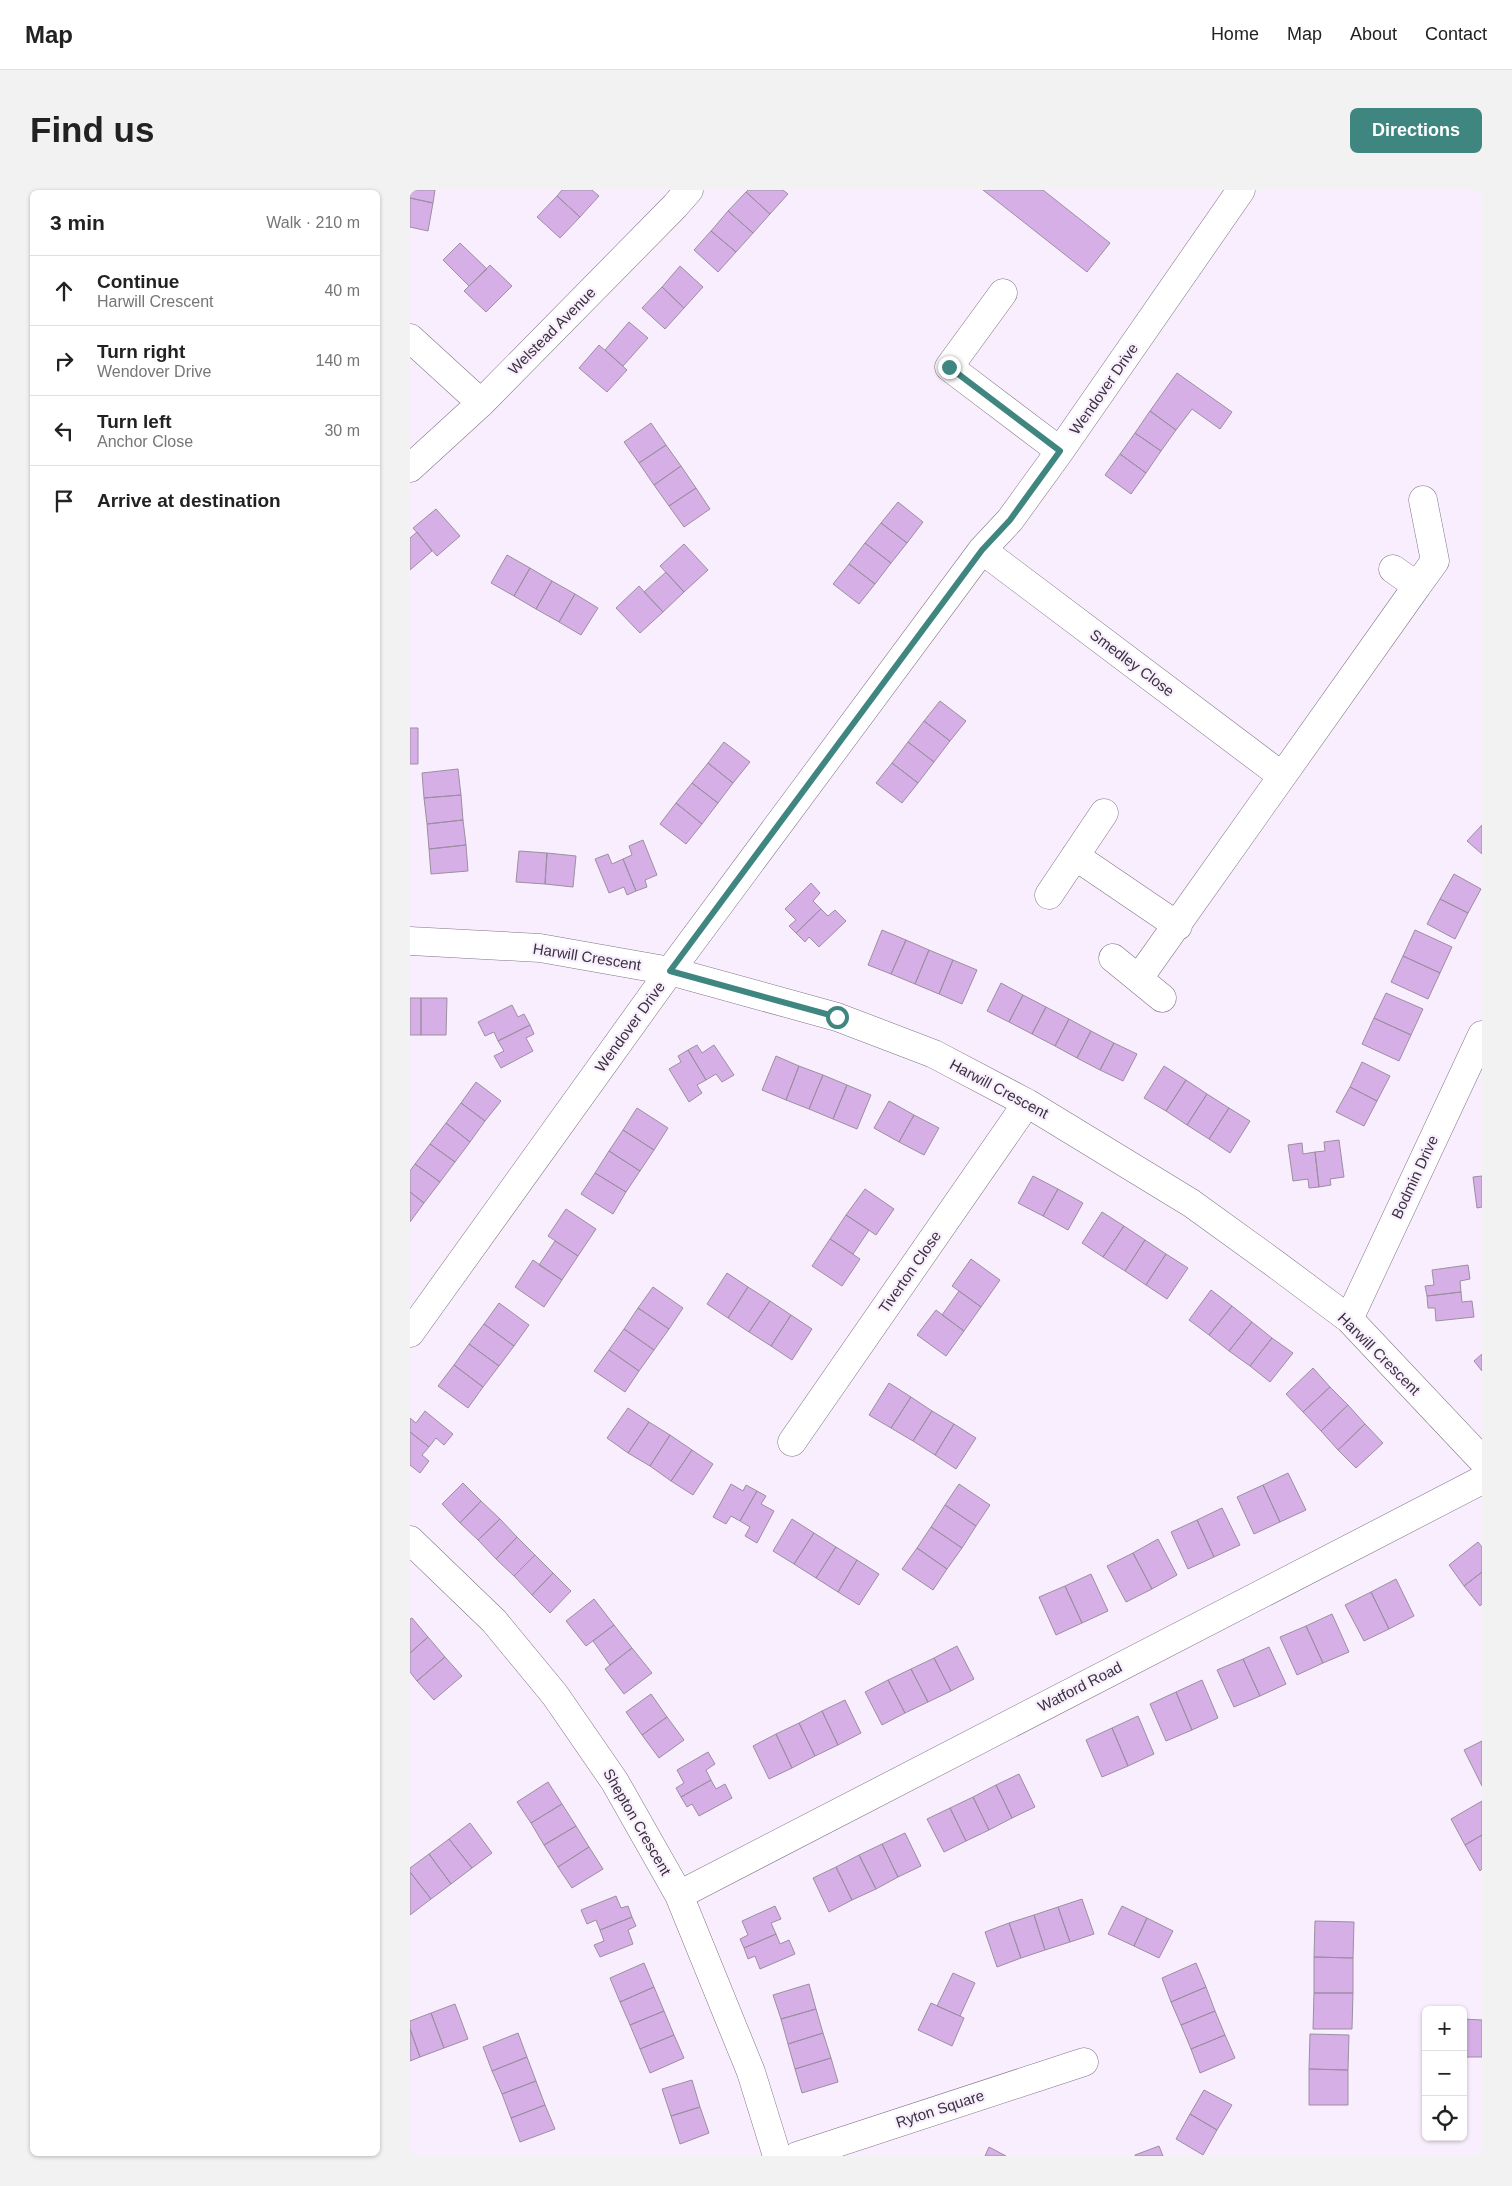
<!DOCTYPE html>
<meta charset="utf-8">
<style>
body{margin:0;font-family:Arial,sans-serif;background:#f2f2f2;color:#222}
.controls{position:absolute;right:15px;bottom:15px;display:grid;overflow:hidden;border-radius:8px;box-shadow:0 1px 4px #0004}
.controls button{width:45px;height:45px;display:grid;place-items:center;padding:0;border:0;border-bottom:1px solid #e0e0e0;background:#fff;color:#222;font:25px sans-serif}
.stop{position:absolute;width:15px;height:15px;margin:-11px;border:4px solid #3f8680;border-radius:50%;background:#fff}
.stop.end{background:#3f8680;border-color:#fff;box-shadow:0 1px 5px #0008}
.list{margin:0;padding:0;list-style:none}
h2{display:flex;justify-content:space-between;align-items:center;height:65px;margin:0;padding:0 20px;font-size:21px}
h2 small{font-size:16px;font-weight:400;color:#767676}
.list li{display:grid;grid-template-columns:32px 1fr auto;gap:15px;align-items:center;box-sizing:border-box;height:70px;padding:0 20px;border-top:1px solid #e0e0e0}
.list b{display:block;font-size:19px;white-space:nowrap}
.list p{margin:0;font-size:16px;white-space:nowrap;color:#767676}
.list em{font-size:16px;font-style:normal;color:#767676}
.icon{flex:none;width:28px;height:28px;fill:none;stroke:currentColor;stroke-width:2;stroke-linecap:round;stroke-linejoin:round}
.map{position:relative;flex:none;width:1072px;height:1966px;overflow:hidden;border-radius:8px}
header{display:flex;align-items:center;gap:30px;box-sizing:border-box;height:70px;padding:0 25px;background:#fff;border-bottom:1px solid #e0e0e0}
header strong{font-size:24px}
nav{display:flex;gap:28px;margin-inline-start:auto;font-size:18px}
.intro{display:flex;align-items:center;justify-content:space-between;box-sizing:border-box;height:120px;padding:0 30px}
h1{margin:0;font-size:35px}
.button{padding:12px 22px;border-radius:8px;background:#3f8680;color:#fff;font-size:18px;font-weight:700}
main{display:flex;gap:30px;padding:0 30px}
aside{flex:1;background:#fff;border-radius:8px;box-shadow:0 1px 4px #0004}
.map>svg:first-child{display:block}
.building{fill:#d5afe5;stroke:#9c8fa1}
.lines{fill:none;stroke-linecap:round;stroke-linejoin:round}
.minor-casing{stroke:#807486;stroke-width:29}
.minor{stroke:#fff;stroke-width:28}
.route{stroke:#3f8680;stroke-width:6}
.labels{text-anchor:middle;stroke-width:4.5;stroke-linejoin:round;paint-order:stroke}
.street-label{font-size:15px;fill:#38323a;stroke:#f9eefe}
</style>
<header>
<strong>Map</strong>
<nav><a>Home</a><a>Map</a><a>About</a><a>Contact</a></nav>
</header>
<div class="intro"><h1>Find us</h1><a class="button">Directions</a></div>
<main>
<aside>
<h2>3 min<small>Walk · 210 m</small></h2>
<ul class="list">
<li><svg class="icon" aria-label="ahead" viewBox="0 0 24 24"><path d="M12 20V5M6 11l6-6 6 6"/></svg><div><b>Continue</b><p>Harwill Crescent</p></div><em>40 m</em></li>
<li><svg class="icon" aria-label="right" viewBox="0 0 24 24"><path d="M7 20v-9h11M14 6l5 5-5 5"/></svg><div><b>Turn right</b><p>Wendover Drive</p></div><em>140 m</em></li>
<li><svg class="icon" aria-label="left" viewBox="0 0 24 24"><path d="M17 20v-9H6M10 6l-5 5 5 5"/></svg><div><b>Turn left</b><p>Anchor Close</p></div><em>30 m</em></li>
<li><svg class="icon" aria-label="arrive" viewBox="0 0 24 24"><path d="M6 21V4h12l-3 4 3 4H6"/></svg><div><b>Arrive at destination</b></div></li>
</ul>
</aside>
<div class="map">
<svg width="1072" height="1966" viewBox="0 0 1072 1966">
<rect width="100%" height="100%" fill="#f9eefe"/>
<path class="building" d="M0 0H25L23 13 0 8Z
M152 0H182L189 6 170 27 147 6Z
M338 0H373L378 4 360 24 336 2Z
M573 0H633L700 53 677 82Z
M336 2 360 24 343 43 318 21Z
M147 6 170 27 150 48 127 27Z
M0 8 23 13 18 41 0 37Z
M318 21 343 43 326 62 301 41Z
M301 41 326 62 308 82 284 60Z
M50 53 77 79 59 96 33 70Z
M80 75 102 96 76 122 54 101Z
M270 76 293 97 274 118 252 97Z
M252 97 274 118 255 139 232 118Z
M219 132 238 148 213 176 195 160Z
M189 155 217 180 197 202 169 178Z
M767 183 822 222 810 239 782 219 766 240 740 221Z
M740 221 766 240 751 261 725 243Z
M241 233 256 255 229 273 214 252Z
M725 243 751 261 736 283 710 264Z
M256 255 271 276 244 295 229 273Z
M710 264 736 283 721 304 695 285Z
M271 276 286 298 259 316 244 295Z
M286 298 300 319 274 337 259 316Z
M488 312 513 332 497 353 471 333Z
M26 319 50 346 27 366 3 338Z
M471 333 497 353 481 373 455 353Z
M7 342 22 361 0 380V348Z
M455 353 481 373 465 394 439 374Z
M274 354 298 380 274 402 250 376Z
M97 365 120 378 104 406 81 393Z
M439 374 465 394 449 414 423 394Z
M120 378 142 391 126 419 104 406Z
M256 382 274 402 253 422 234 402Z
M142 391 165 404 149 432 126 419Z
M229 396 253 422 230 443 206 418Z
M165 404 188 418 171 445 149 432Z
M530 511 556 531 540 551 514 531Z
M514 531 540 551 524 572 498 552Z
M0 538H8V574H0Z
M314 552 340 572 323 593 298 573Z
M498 552 524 572 508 593 482 573Z
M298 573 323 593 308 613 282 593Z
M482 573 508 593 492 613 466 593Z
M48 579 51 605 14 608 12 583Z
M282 593 308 613 292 634 266 613Z
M51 605 53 630 17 634 14 608Z
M266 613 292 634 276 654 250 634Z
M53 630 56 655 19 659 17 634Z
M1072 635V664L1057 651Z
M233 650 247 685 235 690 237 697 226 701 213 669 222 665 219 656Z
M56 655 58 681 21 684 19 659Z
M109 661 137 663 135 694 106 692Z
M137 663 166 666 163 697 135 694Z
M198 664 202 674 213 669 226 701 217 705 214 697 199 703 185 669Z
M1044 684 1071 699 1058 723 1030 709Z
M401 693 410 703 403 711 411 719 386 743 379 736 386 730 375 719Z
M1030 709 1058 723 1045 749 1017 734Z
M411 719 418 726 425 720 436 731 409 757 399 747 395 752 386 743Z
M472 740 496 750 481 784 458 775Z
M1005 740 1042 757 1030 783 993 766Z
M496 750 519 760 505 794 481 784Z
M519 760 543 770 529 804 505 794Z
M993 766 1030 783 1018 809 981 792Z
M543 770 567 780 552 814 529 804Z
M591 793 613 805 599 832 577 821Z
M976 803 1013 819 1001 845 964 828Z
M613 805 636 817 622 844 599 832Z
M0 808H11V845H0Z
M11 808H37L36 845H11Z
M102 815 108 827 114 824 120 835 88 851 84 842 75 846 68 832Z
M636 817 659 829 645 856 622 844Z
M964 828 1001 845 989 871 952 854Z
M659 829 681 841 667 868 645 856Z
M120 835 124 844 116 848 123 861 91 878 84 866 94 861 88 851Z
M681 841 704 853 690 880 667 868Z
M704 853 727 864 713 891 690 880Z
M287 855 292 863 304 855 324 885 312 892 306 884 296 890 278 860Z
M278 860 296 890 287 895 292 903 279 912 259 879 271 872 268 866Z
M366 866 389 876 376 910 352 900Z
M952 872 980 886 967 911 940 897Z
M389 876 413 885 399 919 376 910Z
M754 876 776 890 756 921 734 908Z
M413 885 437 895 423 929 399 919Z
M776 890 797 904 777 935 756 921Z
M66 892 91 911 75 931 51 913Z
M437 895 461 905 447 939 423 929Z
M940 897 967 911 954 936 926 922Z
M797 904 819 918 799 949 777 935Z
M479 911 504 925 489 952 464 938Z
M51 913 75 931 60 952 36 933Z
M227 918 258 938 244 960 213 940Z
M819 918 840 931 820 963 799 949Z
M504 925 529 938 514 965 489 952Z
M36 933 60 952 45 972 20 954Z
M213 940 244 960 230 981 199 961Z
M929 950 934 987 920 989 921 995 909 997 905 962 915 961 914 952Z
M892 953 893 964 905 962 909 997 899 998 898 989 883 991 878 955Z
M20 954 45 972 30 992 5 974Z
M199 961 230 981 216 1002 185 983Z
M5 974 30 992 14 1013 0 1002V981Z
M185 983 216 1002 203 1024 171 1004Z
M623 986 648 999 633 1026 608 1013Z
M1072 986V1017L1067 1018 1063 987Z
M455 999 484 1019 466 1045 436 1025Z
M648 999 673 1013 658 1040 633 1026Z
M0 1002 14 1013 0 1032Z
M156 1019 186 1039 168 1066 138 1046Z
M692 1022 714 1036 693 1067 672 1053Z
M436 1025 459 1040 443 1064 420 1049Z
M714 1036 735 1050 715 1081 693 1067Z
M420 1049 450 1069 432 1096 402 1076Z
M735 1050 756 1064 736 1095 715 1081Z
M145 1051 168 1066 152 1090 129 1075Z
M756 1064 778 1078 757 1109 736 1095Z
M561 1069 590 1090 571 1117 542 1096Z
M123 1070 152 1090 134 1117 105 1097Z
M1058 1075 1060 1089 1050 1091 1051 1102 1017 1106 1015 1096 1024 1095 1022 1080Z
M317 1083 338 1097 318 1128 297 1114Z
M243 1097 273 1118 259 1139 228 1118Z
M338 1097 360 1111 339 1142 318 1128Z
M801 1100 822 1116 799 1145 779 1130Z
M549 1101 571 1117 554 1141 532 1125Z
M1051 1102 1052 1112 1062 1111 1064 1127 1026 1131 1025 1118H1018L1017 1106Z
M360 1111 381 1125 361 1156 339 1142Z
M89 1113 119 1135 104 1156 74 1134Z
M822 1116 842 1132 819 1161 799 1145Z
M228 1118 259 1139 244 1160 214 1139Z
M526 1120 554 1141 536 1166 507 1145Z
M381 1125 402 1139 382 1170 361 1156Z
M842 1132 862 1148 840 1176 819 1161Z
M74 1134 104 1156 89 1176 59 1154Z
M214 1139 244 1160 229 1181 199 1160Z
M862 1148 883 1163 860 1192 840 1176Z
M59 1154 89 1176 73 1197 44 1175Z
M199 1160 229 1181 215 1202 184 1181Z
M1072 1164V1181L1064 1171Z
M44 1175 73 1197 58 1218 28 1196Z
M903 1178 920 1197 893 1222 876 1204Z
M479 1193 501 1207 481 1238 459 1225Z
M920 1197 938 1215 911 1241 893 1222Z
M501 1207 522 1221 503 1251 481 1238Z
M938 1215 955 1234 928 1260 911 1241Z
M218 1218 239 1232 218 1263 197 1248Z
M15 1221 43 1244 34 1255 26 1248 19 1257 0 1242V1228L6 1233Z
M522 1221 544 1234 525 1265 503 1251Z
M239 1232 260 1245 240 1276 218 1263Z
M544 1234 566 1248 546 1279 525 1265Z
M955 1234 973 1253 946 1278 928 1260Z
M0 1242 19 1257 12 1265 19 1271 10 1283 0 1275Z
M260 1245 282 1260 261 1291 240 1276Z
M282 1260 303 1274 283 1305 261 1291Z
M878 1283 896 1320 870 1332 853 1295Z
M53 1293 71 1311 50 1333 32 1314Z
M321 1294 333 1301 336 1295 347 1301 330 1331 321 1326 316 1334 303 1327Z
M549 1294 580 1315 566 1336 535 1315Z
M853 1295 870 1332 844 1344 827 1307Z
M347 1301 356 1306 351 1314 364 1321 347 1353 335 1346 340 1337 330 1331Z
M71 1311 90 1329 68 1350 50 1333Z
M535 1315 566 1336 552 1358 521 1337Z
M812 1318 830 1355 804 1367 787 1330Z
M90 1329 107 1347 86 1369 68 1350Z
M382 1329 404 1343 384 1374 363 1361Z
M787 1330 804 1367 778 1379 761 1342Z
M521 1337 552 1358 537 1379 507 1358Z
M404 1343 426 1357 406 1388 384 1374Z
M107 1347 125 1365 104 1386 86 1369Z
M748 1349 767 1385 742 1399 723 1363Z
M1068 1352 1072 1357V1382L1054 1396 1039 1375Z
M426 1357 447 1370 428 1402 406 1388Z
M507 1358 537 1379 523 1400 492 1379Z
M723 1363 742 1399 716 1412 697 1376Z
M125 1365 143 1383 122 1405 104 1386Z
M447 1370 469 1384 449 1415 428 1402Z
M1072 1382V1414L1070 1416 1054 1396Z
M143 1383 161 1401 140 1423 122 1405Z
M681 1384 698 1421 672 1433 655 1396Z
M986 1389 1004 1426 979 1439 961 1402Z
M655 1396 672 1433 646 1445 629 1407Z
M961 1402 979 1439 954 1451 935 1415Z
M184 1409 204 1435 176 1456 156 1431Z
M922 1424 939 1462 913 1473 896 1436Z
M2 1428 18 1447 0 1463V1429Z
M204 1435 222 1458 200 1475 183 1451Z
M896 1436 913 1473 887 1485 870 1447Z
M18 1447 35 1467 7 1491 0 1482V1463Z
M547 1456 564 1489 541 1501 524 1468Z
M859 1457 876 1494 850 1506 833 1469Z
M222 1458 242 1483 214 1504 195 1479Z
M35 1467 52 1486 24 1510 7 1491Z
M524 1468 541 1501 518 1512 501 1479Z
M833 1469 850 1506 824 1517 807 1480Z
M501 1479 518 1512 495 1523 478 1490Z
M478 1490 495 1523 472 1535 455 1502Z
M792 1490 808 1528 782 1540 766 1502Z
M766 1502 782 1540 756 1551 740 1514Z
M241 1504 257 1527 232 1545 216 1522Z
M435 1510 451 1543 428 1555 412 1521Z
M412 1521 428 1555 405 1566 389 1533Z
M728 1526 744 1564 718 1576 702 1538Z
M257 1527 274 1550 249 1568 232 1545Z
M389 1533 405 1566 382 1578 366 1544Z
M702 1538 718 1576 692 1587 676 1550Z
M366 1544 382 1578 359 1589 343 1556Z
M1072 1551V1596L1054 1560Z
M298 1562 305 1574 296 1580 301 1590 271 1607 266 1598 274 1593 267 1580Z
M609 1584 625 1617 602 1628 586 1595Z
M301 1590 306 1599 315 1594 322 1608 289 1626 282 1614 277 1617 271 1607Z
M138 1592 152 1614 121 1633 107 1612Z
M586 1595 602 1628 579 1640 563 1607Z
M563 1607 579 1640 556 1651 540 1618Z
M1072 1611V1645L1055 1655 1041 1629Z
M152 1614 166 1636 134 1655 121 1633Z
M540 1618 556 1651 534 1662 517 1629Z
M60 1633 82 1663 62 1678 39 1649Z
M166 1636 179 1657 148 1677 134 1655Z
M495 1643 511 1676 488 1687 472 1654Z
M1072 1645V1679L1070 1681 1055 1655Z
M39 1649 62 1678 41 1694 19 1664Z
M472 1654 488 1687 466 1699 449 1665Z
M179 1657 193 1679 162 1698 148 1677Z
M19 1664 41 1694 21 1709 0 1682V1678Z
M449 1665 466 1699 442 1710 426 1677Z
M426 1677 442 1710 419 1722 403 1688Z
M0 1682 21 1709 0 1725Z
M206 1706 211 1718 218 1716 222 1727 190 1740 186 1730 177 1734 171 1720Z
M672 1709 684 1744 660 1752 648 1717Z
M365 1716 371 1729 361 1733 366 1744 334 1758 330 1749 338 1745 332 1731Z
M712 1716 737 1728 724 1756 698 1744Z
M648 1717 660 1752 635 1760 624 1725Z
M624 1725 635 1760 611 1768 599 1733Z
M222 1727 226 1736 218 1740 223 1754 190 1767 184 1755 194 1751 190 1740Z
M737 1728 763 1741 749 1768 724 1756Z
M905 1731 944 1732 943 1768 904 1767Z
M599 1733 611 1768 587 1777 575 1742Z
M366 1744 370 1754 379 1750 385 1764 350 1779 345 1766 338 1769 334 1758Z
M904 1767 943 1768V1803H904Z
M234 1773 244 1797 210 1812 200 1788Z
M786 1773 796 1797 761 1812 752 1788Z
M543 1783 565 1793 550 1826 527 1816Z
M399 1794 406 1819 371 1829 363 1805Z
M244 1797 254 1821 220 1835 210 1812Z
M796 1797 805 1821 771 1835 761 1812Z
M904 1803H943L942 1839H903Z
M521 1813 554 1828 542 1856 508 1840Z
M45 1814 58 1849 34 1858 21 1823Z
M406 1819 413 1843 378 1854 371 1829Z
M254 1821 264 1845 230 1859 220 1835Z
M805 1821 815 1845 781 1859 771 1835Z
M21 1823 34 1858 10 1867 0 1839V1831Z
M1053 1829 1072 1830V1867H1053Z
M0 1839 10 1867 0 1871Z
M108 1843 117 1867 82 1881 73 1857Z
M413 1843 421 1868 385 1879 378 1854Z
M900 1844 939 1845 938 1880 899 1879Z
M264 1845 274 1868 240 1883 230 1859Z
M815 1845 825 1868 790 1883 781 1859Z
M117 1867 126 1891 92 1904 82 1881Z
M421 1868 428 1892 392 1903 385 1879Z
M899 1879 938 1880V1915H899Z
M282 1890 290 1917 261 1926 252 1899Z
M126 1891 135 1915 101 1928 92 1904Z
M794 1900 822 1915 807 1940 780 1924Z
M135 1915 145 1939 110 1952 101 1928Z
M290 1917 299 1943 270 1954 261 1926Z
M780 1924 807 1940 793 1965 766 1949Z
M749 1956 753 1966H725V1965Z
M579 1957 596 1966H575Z"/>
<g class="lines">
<defs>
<path id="minor" d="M593 103 539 177 650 261
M0 148 71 213
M0 278 71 213 265 16 279 0
M572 360 872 586
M1007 396 1025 371 1013 310
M665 666 768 736
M639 705 694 623
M0 751 130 758 260 781 427 827 524 864 617 913 781 1013 864 1073 939 1129 1072 1270
M703 768 752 808
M729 788 1007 396 983 379
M939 1129 1072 845
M0 1143 260 781 572 360 600 330 650 261 831 0
M382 1252 617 913
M0 1350 84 1431 145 1505 205 1592 269 1705 341 1882 367 1966
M269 1705 1072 1290
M387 1966 674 1872"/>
</defs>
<use href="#minor" class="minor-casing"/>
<use href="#minor" class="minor"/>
</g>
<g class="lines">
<path class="route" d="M427 827 260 781 572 360 600 330 650 261 539 177"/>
</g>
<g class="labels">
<g class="street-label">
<text transform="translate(142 141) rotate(-45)" y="5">Welstead Avenue</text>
<text transform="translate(694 199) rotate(-55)" y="5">Wendover Drive</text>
<text transform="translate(722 473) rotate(37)" y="5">Smedley Close</text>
<text transform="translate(177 767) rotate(9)" y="5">Harwill Crescent</text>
<text transform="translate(220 837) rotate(-54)" y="5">Wendover Drive</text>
<text transform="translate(589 899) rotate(28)" y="5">Harwill Crescent</text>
<text transform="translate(1005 987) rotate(-65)" y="5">Bodmin Drive</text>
<text transform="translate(500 1082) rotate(-55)" y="5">Tiverton Close</text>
<text transform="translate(969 1164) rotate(45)" y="5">Harwill Crescent</text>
<text transform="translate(670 1497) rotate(-27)" y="5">Watford Road</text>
<text transform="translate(227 1632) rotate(60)" y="5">Shepton Crescent</text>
<text transform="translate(530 1919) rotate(-18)" y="5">Ryton Square</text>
</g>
</g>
</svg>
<div class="controls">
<button>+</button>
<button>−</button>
<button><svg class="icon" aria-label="locate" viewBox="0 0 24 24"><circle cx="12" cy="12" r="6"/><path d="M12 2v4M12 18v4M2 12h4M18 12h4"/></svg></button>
</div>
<div class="stop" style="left:427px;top:827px"></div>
<div class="stop end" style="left:539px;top:177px"></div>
</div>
</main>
